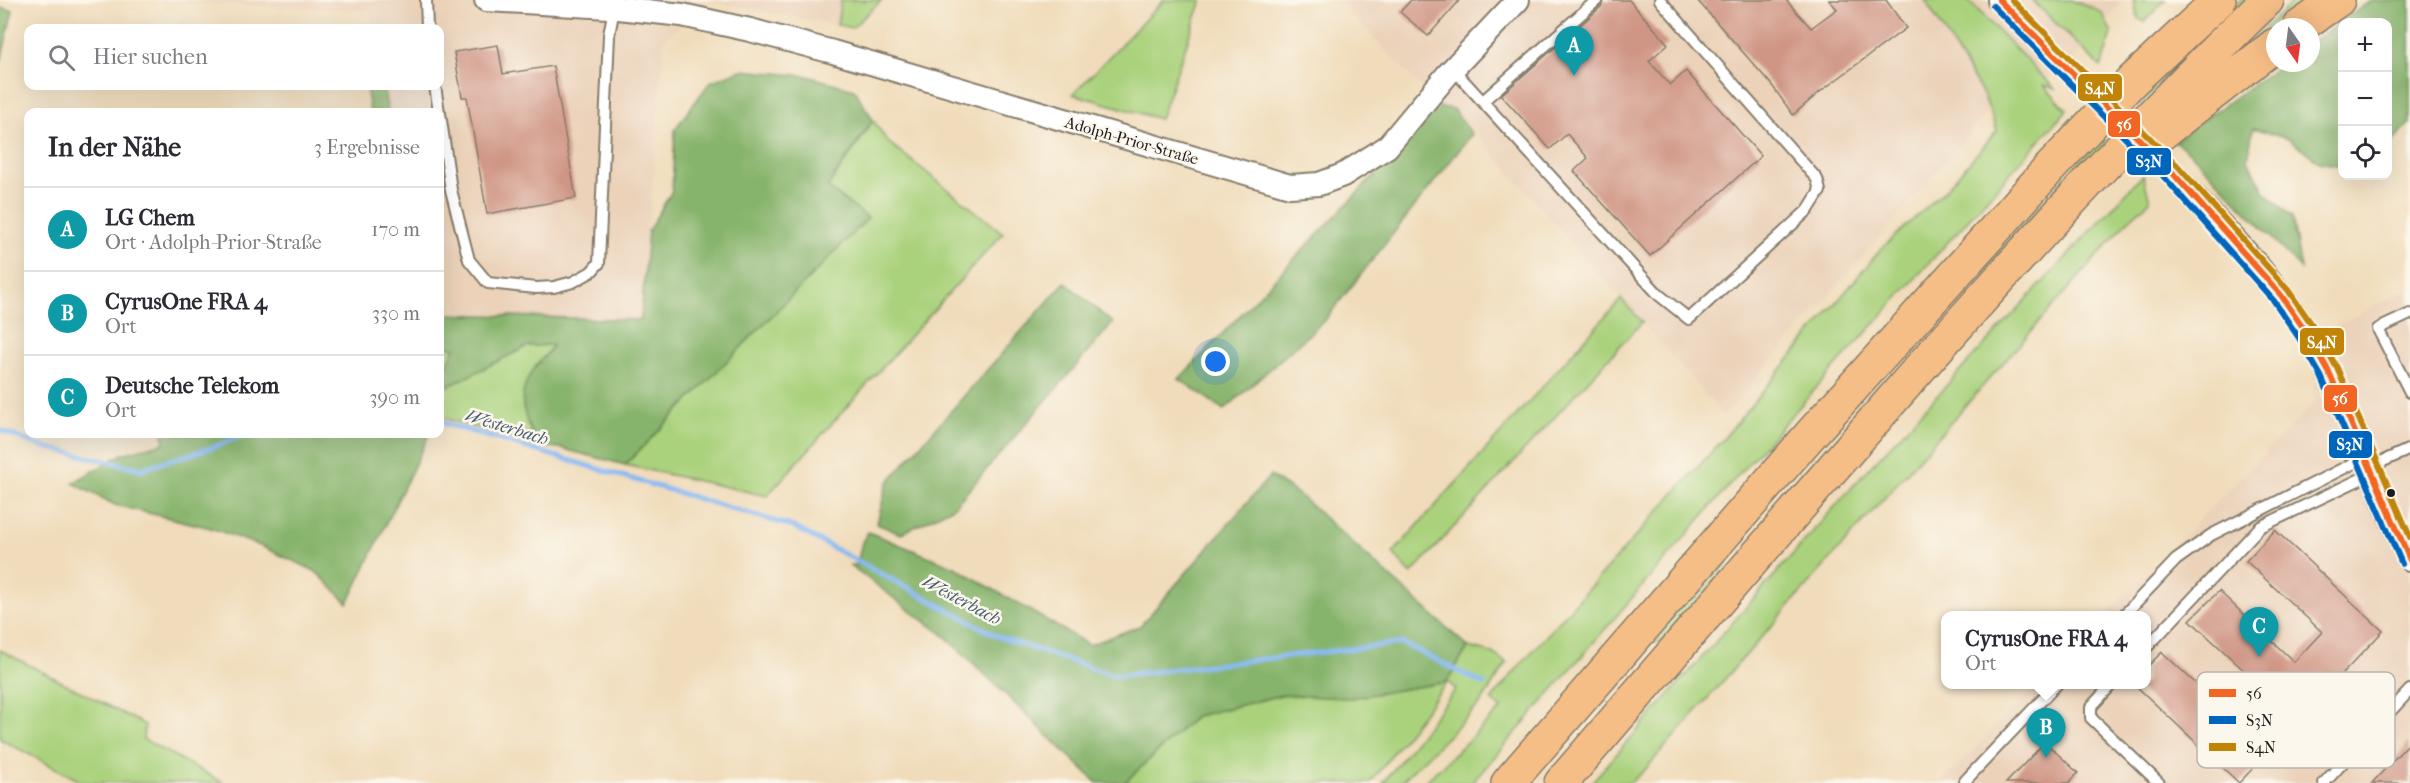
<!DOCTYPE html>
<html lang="de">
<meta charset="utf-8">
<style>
body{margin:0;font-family:"IM FELL French Canon",serif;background:#f7f7f7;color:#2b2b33}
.controls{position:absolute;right:18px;top:18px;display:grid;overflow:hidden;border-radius:12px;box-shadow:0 6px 24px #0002}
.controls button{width:54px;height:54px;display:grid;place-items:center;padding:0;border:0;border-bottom:2px solid #e1e1e2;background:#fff;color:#2b2b33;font:30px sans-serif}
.compass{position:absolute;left:2266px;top:18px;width:54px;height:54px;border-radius:50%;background:#fff;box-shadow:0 6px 24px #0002;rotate:166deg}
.you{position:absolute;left:1216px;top:362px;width:21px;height:21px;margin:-15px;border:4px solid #fff;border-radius:50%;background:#1a73e8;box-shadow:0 0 0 9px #1a73e833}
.badge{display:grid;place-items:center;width:39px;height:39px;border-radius:50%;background:#0f766e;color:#fff;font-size:20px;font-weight:700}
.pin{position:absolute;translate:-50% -50px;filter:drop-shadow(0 2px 3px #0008)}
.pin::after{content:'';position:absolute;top:32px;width:21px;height:18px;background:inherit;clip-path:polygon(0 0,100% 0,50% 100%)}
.popup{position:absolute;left:1941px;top:611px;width:210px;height:78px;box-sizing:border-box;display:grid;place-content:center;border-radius:12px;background:#fff;filter:drop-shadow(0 2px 4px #0005);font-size:20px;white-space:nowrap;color:#7c7c81}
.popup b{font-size:22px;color:#2b2b33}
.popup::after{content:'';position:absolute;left:50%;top:100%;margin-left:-12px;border:12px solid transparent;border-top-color:#fff}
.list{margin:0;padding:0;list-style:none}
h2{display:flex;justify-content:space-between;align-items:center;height:78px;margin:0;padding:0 24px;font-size:26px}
h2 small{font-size:20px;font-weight:400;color:#7c7c81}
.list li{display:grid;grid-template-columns:39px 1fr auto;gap:18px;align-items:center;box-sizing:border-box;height:84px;padding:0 24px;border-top:2px solid #e1e1e2}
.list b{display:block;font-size:22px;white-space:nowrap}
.list p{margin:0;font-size:20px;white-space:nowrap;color:#7c7c81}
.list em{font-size:20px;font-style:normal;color:#7c7c81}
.icon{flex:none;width:33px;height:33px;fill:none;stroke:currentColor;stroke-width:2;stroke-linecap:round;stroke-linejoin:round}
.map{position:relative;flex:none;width:2410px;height:783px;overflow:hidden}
.search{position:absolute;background:#fff;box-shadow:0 6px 24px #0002;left:24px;top:24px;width:420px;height:66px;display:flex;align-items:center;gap:15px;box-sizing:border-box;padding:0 21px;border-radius:12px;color:#7c7c81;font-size:22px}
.panel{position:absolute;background:#fff;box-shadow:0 6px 24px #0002;left:24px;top:108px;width:420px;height:330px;border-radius:12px}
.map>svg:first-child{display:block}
.built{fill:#ebd2b9}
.green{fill:#aad27d;stroke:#63774c;stroke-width:1.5}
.forest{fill:#87b46c;stroke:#526844;stroke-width:1.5}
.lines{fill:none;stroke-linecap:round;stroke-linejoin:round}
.stream{stroke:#88b9f4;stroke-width:5}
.building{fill:#d09685}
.service-casing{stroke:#867c6b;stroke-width:14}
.minor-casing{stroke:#867c6b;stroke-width:26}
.motorway-casing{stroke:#867c6b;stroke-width:36}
.service{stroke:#fff;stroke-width:10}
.minor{stroke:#fff;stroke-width:22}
.motorway{stroke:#f6be87;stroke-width:33}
.minor-bridge-casing{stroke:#867c6b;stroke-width:26;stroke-linecap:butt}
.minor-bridge{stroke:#fff;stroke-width:22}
.bus-1-casing{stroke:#fbf7ec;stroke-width:10}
.bus-2-casing{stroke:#fbf7ec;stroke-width:10}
.bus-3-casing{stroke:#fbf7ec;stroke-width:10}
.bus-1{stroke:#f26522;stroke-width:6}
.bus-2{stroke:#0065bd;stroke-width:6}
.bus-3{stroke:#c08407;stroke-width:6}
.bus-dot{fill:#1c1c1c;stroke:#fbf7ec;stroke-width:2}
.labels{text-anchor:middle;stroke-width:5;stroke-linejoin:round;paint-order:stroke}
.street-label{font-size:16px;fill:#1c1c1c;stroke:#fbf7ec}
.water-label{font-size:18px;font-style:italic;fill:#475b72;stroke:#fbf7ec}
.key{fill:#fbf7ec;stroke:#b8b5ae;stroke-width:1.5}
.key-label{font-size:16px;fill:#1c1c1c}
.line-badge{stroke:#fbf7ec;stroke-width:2}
.badge-label{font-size:16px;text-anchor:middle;font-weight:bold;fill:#fff}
</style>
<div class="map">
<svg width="2410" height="783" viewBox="0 0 2410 783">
<rect width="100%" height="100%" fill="#fbf7ec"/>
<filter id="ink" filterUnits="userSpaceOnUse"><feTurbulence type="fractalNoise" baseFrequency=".0167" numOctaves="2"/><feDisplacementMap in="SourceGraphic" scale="12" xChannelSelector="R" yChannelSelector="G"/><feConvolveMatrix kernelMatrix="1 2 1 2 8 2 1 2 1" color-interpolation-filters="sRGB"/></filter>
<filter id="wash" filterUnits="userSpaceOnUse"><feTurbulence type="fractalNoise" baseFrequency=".008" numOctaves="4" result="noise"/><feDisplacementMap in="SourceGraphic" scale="24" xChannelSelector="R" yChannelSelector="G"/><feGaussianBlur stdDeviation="1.35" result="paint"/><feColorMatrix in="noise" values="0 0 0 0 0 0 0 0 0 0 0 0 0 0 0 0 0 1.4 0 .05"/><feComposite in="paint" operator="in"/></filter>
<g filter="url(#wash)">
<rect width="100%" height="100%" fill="#f0dcba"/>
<path class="built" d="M137 0H841L837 25 708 1 664 40 641 320 440 314V112H388L383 86H440V28H374L370 11Z
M1337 0H2121L2096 40 2042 84 1990 110 1724 416 1454 109 1440 107Z
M2410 288V783H1940L2037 685 2146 684V616L2105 615 2315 402V367L2332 328Z"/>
<path class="green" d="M841 0H882L852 28 837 25Z
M1164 0H1202L1160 119 1073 94Z
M1925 0H1968L2054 88 2044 85 2067 110 1747 465 1472 783H1424L1501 709 1491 700 1520 665 1724 438 1881 249 1944 191 1997 131 1984 96Z
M2032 0H2071L2101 12 2112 33 2101 67Z
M2133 0H2165L2144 22 2138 18Z
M2240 0H2248L2141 106 2137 100Z
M2295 0H2321L2283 27H2275V33L2230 61Z
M873 120 887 141 1003 233 767 496 625 465 868 218 827 187 858 144Z
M2101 138 2106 143 1968 291 1960 298 1956 297Z
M2143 175 2150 201 2129 220 1643 772 1630 783H1591L1861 477Z
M1621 299 1642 322 1411 574 1393 553Z
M440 344 455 348 444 373 449 386 528 346 554 345 534 368 527 424 539 446 440 417Z
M1726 556 1728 563 1659 643H1656L1654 641 1680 607Z
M1468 647 1492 653 1507 663 1480 704 1400 783H1383L1456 689 1447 682 1370 783H1124L1196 716 1282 695 1350 698 1447 682Z
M0 650 145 725 143 739 224 783H84L0 739Z"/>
<path class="forest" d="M2372 0H2410V124L2388 147V22H2342V166L2319 162 2288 138 2253 128 2248 160 2265 192 2292 217 2301 269 2191 153 2174 141 2283 63H2311V43Z
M0 8 13 10 0 65Z
M741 70 807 76 854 89 873 120 827 187 868 218 625 465 559 448 539 446C523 417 514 395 535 367 541 360 548 353 553 345L528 346 449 386 444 373 455 348 440 344V314L641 320 648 231 672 191 675 129 710 82Z
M366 86H383L388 112H370Z
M1440 107 1453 109 1472 134 1325 320 1224 410 1179 379Z
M1065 282 1113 323 954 507 901 534 877 524 887 483Z
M163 434H427L428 437 348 603 315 571 263 547 211 528 115 505 73 483 122 454 164 443Z
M1270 476 1298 494 1468 647 1447 682 1350 698 1282 695 1196 716 1124 783H1097L947 638 850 565H857L862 542 868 532 955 567 1089 645 1140 626Z"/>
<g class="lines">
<path class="stream" d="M440 422 794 527 999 637 1116 676 1402 643 1484 684
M0 430 40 446 141 469 214 447 247 434"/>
</g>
<g id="blocks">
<path class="building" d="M1411 0H1460L1428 36 1400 12Z
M1604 0H1629L1668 44 1649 61 1670 85 1686 71 1761 156 1650 256 1574 171 1588 158 1567 134 1550 149 1501 95 1602 6Z
M1697 0H1786L1811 28 1837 9 1829 0H1886L1906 28 1821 91 1793 115 1771 84Z
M498 45 503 74 553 66 576 198 487 214 467 97H462L454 52Z
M2275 530 2383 631 2239 783 2134 684H2146V668L2162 652 2237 722 2266 691 2190 620 2219 591 2294 662 2322 632 2246 561Z
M2045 742 2078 773 2069 783H2006Z
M2410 742V783H2372Z"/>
</g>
</g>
<g filter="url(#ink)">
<use href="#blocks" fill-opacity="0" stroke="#867c6b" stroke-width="1.5"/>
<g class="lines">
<defs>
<path id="service" d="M426 0 427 28
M1453 69 1659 295 1689 319 1808 210 1820 191 1817 179 1660 0
M435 86 439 112
M1483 101 1597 0
M440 113 451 190 469 260 488 283 536 288 554 287 573 282 591 272 599 263 609 35 614 8
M2410 314 2378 329 2410 392
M2370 467 2410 449
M2123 616 2176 560 2211 535 2366 457
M2146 648 2260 527 2373 473
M2112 684 2091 707V718L2159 783
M1965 781 2057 684
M2324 783 2410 690"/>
<path id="minor" d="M486 0 609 7 682 15 750 30 833 52 1290 186 1319 184 1343 175 1387 147 1447 75 1518 0
M1999 0 2070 71
M2170 170C2216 221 2274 276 2308 335 2350 406 2373 486 2410 560"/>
<path id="motorway" d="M2299 27 2338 0
M2139 151 2275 45
M1508 783 1811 434 2050 168 2132 81 2219 0
M1561 783C1680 645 1798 507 1918 370 2031 243 2144 118 2267 0"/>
</defs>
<use href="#service" class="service-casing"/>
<use href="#minor" class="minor-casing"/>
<use href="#motorway" class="motorway-casing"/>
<use href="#service" class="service"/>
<use href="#minor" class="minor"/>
<use href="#motorway" class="motorway"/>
<defs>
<path id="minor-bridge" d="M2070 71 2170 170"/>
</defs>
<use href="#minor-bridge" class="minor-bridge-casing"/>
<use href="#minor-bridge" class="minor-bridge"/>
<defs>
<path id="bus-1" d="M1999 0 2170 170 2281 295 2307 333 2329 372 2410 560"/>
<path id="bus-2" d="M1993 6 2163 176 2274 301 2299 338 2321 376 2402 564"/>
<path id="bus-3" d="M2012 0 2176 164 2288 290 2315 329 2337 368 2410 537"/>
</defs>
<use href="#bus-1" class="bus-1-casing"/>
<use href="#bus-2" class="bus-2-casing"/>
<use href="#bus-3" class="bus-3-casing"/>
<use href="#bus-1" class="bus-1"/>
<use href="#bus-2" class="bus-2"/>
<use href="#bus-3" class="bus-3"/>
</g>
</g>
<circle class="bus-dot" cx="2391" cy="493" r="5"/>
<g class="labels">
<g class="street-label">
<text transform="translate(1132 140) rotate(16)" y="6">Adolph-Prior-Straße</text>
</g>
<g class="water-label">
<text transform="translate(507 427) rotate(17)" y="6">Westerbach</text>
<text transform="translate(962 600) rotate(28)" y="6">Westerbach</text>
</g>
</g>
<rect x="2197" y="672" width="198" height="96" rx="9" class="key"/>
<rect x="2209" y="689" width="27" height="8" fill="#f26522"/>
<rect x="2209" y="716" width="27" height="8" fill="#0065bd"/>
<rect x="2209" y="743" width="27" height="8" fill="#c08407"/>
<g class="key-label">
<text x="2246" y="699">56</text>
<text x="2246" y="726">S3N</text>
<text x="2246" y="753">S4N</text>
</g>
<g class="line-badge">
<rect x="2077" y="73" width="46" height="29" rx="6" fill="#c08407"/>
<rect x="2107" y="110" width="34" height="28" rx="6" fill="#f26522"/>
<rect x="2126" y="147" width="46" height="29" rx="6" fill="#0065bd"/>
<rect x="2299" y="327" width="46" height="29" rx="6" fill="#c08407"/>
<rect x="2323" y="384" width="35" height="29" rx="6" fill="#f26522"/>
<rect x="2328" y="430" width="45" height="29" rx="6" fill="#0065bd"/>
</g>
<g class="badge-label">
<text x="2100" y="94">S4N</text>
<text x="2124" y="130">56</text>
<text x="2149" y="167">S3N</text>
<text x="2322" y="348">S4N</text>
<text x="2340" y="404">56</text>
<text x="2350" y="450">S3N</text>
</g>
</svg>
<div class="controls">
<button>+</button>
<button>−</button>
<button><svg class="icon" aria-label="locate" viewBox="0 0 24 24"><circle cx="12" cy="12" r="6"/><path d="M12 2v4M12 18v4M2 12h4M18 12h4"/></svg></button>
</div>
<svg class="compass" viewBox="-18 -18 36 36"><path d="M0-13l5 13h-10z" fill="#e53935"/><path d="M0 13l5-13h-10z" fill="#7c7c81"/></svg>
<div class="you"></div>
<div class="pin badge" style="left:1574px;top:76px;background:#0f9aa8">A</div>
<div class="pin badge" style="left:2046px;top:758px;background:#0f9aa8">B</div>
<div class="popup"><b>CyrusOne FRA 4</b>Ort</div>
<div class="pin badge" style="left:2259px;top:657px;background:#0f9aa8">C</div>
<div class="search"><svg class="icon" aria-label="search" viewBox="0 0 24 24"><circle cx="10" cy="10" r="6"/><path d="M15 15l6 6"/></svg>Hier suchen</div>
<section class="panel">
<h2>In der Nähe<small>3 Ergebnisse</small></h2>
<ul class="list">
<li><span class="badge" style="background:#0f9aa8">A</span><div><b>LG Chem</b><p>Ort · Adolph-Prior-Straße</p></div><em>170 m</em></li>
<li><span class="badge" style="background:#0f9aa8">B</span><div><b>CyrusOne FRA 4</b><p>Ort</p></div><em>330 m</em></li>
<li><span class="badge" style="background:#0f9aa8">C</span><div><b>Deutsche Telekom</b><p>Ort</p></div><em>390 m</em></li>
</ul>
</section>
</div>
